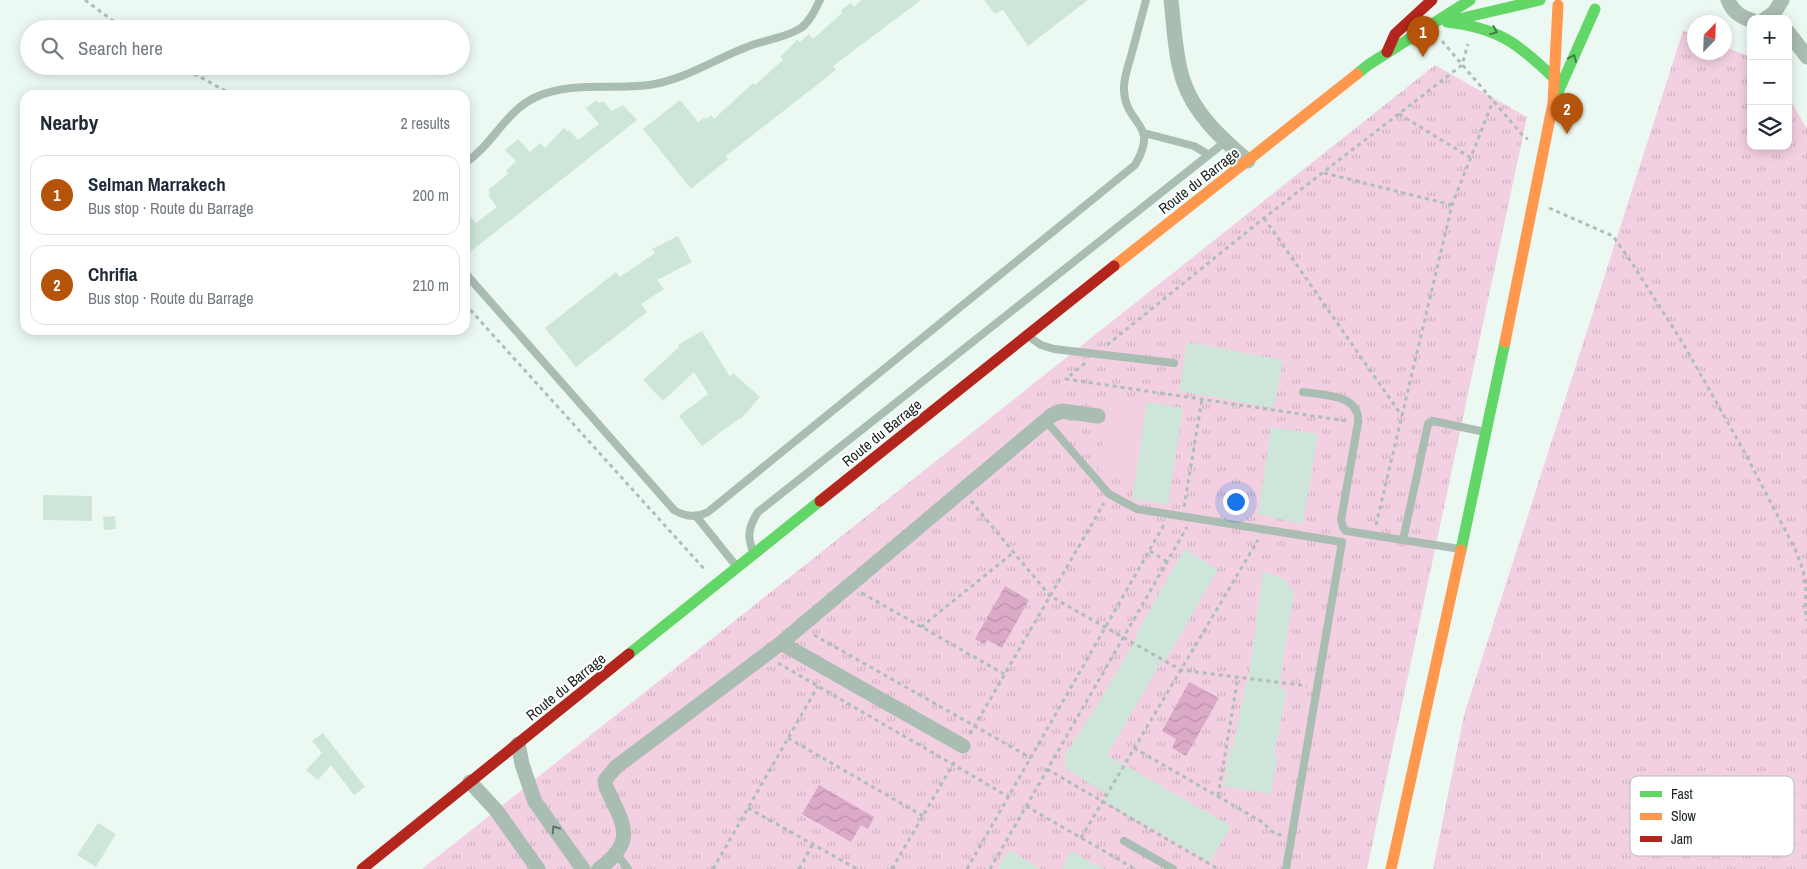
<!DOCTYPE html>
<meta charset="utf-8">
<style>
body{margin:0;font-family:"Archivo Narrow",sans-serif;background:#f6f6f7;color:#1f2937}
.controls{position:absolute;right:15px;top:15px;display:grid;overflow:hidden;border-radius:10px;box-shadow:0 2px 12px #0003}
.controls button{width:45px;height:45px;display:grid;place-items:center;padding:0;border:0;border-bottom:1px solid #e0e1e3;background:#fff;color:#1f2937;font:25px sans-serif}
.compass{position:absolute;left:1687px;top:15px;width:45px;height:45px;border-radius:50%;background:#fff;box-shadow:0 2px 12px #0003;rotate:23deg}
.you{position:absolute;left:1235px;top:501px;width:18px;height:18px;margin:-12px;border:4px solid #fff;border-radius:50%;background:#1a73e8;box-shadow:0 0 0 8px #1a73e833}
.badge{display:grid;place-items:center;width:32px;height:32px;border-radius:50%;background:#b45309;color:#fff;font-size:16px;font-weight:700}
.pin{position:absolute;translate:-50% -41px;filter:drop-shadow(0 1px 2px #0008)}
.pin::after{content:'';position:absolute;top:26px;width:18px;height:15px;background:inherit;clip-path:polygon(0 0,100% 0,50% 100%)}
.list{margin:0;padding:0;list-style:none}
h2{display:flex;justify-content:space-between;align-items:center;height:65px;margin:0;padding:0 20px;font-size:21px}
h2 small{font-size:16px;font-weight:400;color:#747a83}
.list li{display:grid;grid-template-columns:32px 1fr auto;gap:15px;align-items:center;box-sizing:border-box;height:80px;margin:0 10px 10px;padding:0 10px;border:1px solid #e0e1e3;border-radius:15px}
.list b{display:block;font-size:19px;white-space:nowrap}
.list p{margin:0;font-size:16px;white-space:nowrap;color:#747a83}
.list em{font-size:16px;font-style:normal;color:#747a83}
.icon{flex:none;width:28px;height:28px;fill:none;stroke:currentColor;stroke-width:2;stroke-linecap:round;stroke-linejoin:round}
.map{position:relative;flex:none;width:1807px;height:869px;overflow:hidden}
.search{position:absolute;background:#fff;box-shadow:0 2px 12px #0003;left:20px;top:20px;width:450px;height:55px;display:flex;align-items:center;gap:12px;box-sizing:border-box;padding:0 18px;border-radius:28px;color:#747a83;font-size:19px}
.panel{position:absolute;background:#fff;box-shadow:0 2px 12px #0003;left:20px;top:90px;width:450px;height:245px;border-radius:15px}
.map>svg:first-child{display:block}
.grass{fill:url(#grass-tufts)}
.park{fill:#f2d0e2}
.water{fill:url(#water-waves)}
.building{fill:#cee6da}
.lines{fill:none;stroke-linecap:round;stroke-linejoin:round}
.path{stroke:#afbeb6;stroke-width:3;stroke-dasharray:4 4;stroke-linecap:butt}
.lane{stroke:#aabdb3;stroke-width:8}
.street{stroke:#aabdb3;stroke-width:15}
.fast{stroke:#63d668;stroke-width:11}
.slow{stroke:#ff974d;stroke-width:11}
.jam{stroke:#b3261e;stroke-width:11}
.oneway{stroke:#3e7e44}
.oneway2{stroke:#627169}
.labels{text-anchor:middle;stroke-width:4;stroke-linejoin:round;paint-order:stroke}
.street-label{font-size:15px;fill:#1a251f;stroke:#fff}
.key{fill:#fff;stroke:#babebc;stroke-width:1}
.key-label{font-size:14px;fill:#1a251f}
</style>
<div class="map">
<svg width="1807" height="869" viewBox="0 0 1807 869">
<defs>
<pattern id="grass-tufts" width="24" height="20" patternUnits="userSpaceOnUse" patternTransform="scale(1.25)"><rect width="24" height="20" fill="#f2d0e2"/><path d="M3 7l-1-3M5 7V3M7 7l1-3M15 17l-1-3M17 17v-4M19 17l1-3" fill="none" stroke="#cfb2c1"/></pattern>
<pattern id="water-waves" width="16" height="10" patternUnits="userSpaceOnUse" patternTransform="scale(1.25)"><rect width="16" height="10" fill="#dbaac6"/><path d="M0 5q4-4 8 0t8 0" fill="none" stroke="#bb92aa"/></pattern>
</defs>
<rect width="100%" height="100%" fill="#ecf9f2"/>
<path class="grass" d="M1683 31 1694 35V52H1724L1725 47 1751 57V146H1788V96L1807 129V869H1433L1464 715Z
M1435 65 1527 117 1367 869H422Z"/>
<path class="park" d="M1109 396 1147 402 1136 476 1098 470Z"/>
<path class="water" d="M1005 586 1029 600 1002 648 987 640 984 644 975 639Z
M1189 682 1219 698 1186 756 1172 748 1176 739 1162 731Z
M819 785 874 817 868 829 861 825 851 842 802 814Z"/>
<path class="building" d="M861 0H921L833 66 836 70 726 156 728 159 691 189 643 129 680 100 698 122 704 118 707 119 711 115 714 119 753 83 755 85 783 60 780 57 797 40 800 42 809 34 813 39 842 13 841 10 851 3 854 7Z
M984 0H1088L1028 46 1003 10 995 14Z
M597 100 598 103 603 101 612 111 623 105 637 120 465 256V210L476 223 497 207 488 195 491 193 488 190 508 174 506 171 516 161 505 150 518 139 530 152 540 143 545 148 564 128 567 131 569 130 578 140 599 124 586 108Z
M678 236 692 262 657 280 664 289 641 304 647 312 576 367 545 328 616 272 620 277 655 253 652 249Z
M702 331 730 377 733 373 760 397 741 419 740 418 702 446 679 416 708 394 694 372 663 401 643 380 679 347 678 345Z
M1187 342 1283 360 1274 408 1179 391Z
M1147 402 1183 408 1168 505 1132 499Z
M1271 427 1318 434 1303 524 1258 514Z
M43 495 92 496V521L43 520Z
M115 516 116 529 104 530 103 517Z
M1184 549 1218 569 1166 660 1163 659 1107 755 1231 826 1210 862 1104 801 1108 795 1065 768V755L1094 710 1136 639 1137 633Z
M1263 571 1286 580 1294 593 1279 688 1287 690 1274 755H1278L1271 794 1224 786 1230 747 1233 748 1246 682H1248Z
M323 733 365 787 354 795 331 765 318 780 306 770 322 753 312 741Z
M98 823 116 834 96 867 77 855Z
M1009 850 1041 869H998Z
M1071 851 1104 869H1061Z"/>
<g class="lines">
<path class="path" d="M85 0 124 29
M1442 41 1524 137 1528 139
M180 66 233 95
M1399 114 1471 158
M1324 173 1452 205
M1549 208 1613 236 1632 263 1684 345 1745 453 1795 549 1803 570 1806 587 1805 608 1807 621
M1264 218 1402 416
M465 304 706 571
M1107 345 1264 218 1462 65 1468 44
M1085 363 1066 379 1347 421
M971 501 1050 596 1181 670 1307 686
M1184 507 1202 399
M1376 525 1452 205 1493 101
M1150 551 1167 562
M862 593 1004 674
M921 627 1014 552
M814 635 1031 758
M778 663 1009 797
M970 734 1104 503
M788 738 923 816
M1134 748 1262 822 1275 834 1282 835
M1047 769 1218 869
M1218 796 1238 677
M1026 806 1135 869
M748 808 857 869
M1081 838 1258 540
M713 869 818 686
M799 869 813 844
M892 869 956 759
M967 869 1165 523
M990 869 1187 527"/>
<path class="lane" d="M1144 133 1194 146 1209 155
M465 163C493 145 505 111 536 97 571 81 613 90 649 85 686 80 719 56 755 44 770 39 787 37 801 28 810 21 815 10 820 0
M465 273 674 510C685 517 696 518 708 512L1135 165C1160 123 1126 126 1124 91 1123 79 1128 67 1131 56 1136 38 1141 19 1146 0
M1028 336 1041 345 1054 349 1174 363
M1303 392C1323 395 1361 394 1358 423L1341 520 1343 527 1346 531 1460 549
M1046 421 1109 494 1137 509 1342 542 1286 869
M696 516 737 567
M1403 540 1428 424 1433 421 1485 432
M754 553C746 537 749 526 758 512L1225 142
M1124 841 1173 869
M616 853 628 869"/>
<path class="street" d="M1171 0C1174 26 1175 55 1183 80 1194 114 1222 139 1248 161
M1728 0C1732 11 1740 17 1751 20
M1765 19 1774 13 1782 0
M1788 32 1807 57
M781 643 963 746
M518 744 522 764 535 802 583 869
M470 782 496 810 538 869
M599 869C638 840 623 824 606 787L605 780 616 767 781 643 1052 415 1062 411 1098 416"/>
<path class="fast" d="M1450 21 1540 0
M1447 22C1499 28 1519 44 1555 79
M1357 74 1368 65 1470 0
M1559 90 1595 9
M1461 550 1505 342
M629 654 820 501"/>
<path class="slow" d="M1114 266 1357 74
M1505 342 1553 103 1558 5
M1391 869 1461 550"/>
<path class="jam" d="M1387 52 1395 34 1432 0
M820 501 1114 266
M362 869 629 654"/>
</g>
<defs><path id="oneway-chevron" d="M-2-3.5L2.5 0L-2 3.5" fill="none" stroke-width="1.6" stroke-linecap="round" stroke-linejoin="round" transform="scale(1.25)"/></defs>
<g class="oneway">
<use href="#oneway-chevron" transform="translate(1494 31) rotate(22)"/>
<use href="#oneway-chevron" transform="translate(1573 58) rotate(-66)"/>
</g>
<use class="oneway2" href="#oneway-chevron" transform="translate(555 829) rotate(-125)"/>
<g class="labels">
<g class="street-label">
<text transform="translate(1199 181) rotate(-38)" y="5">Route du Barrage</text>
<text transform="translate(882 433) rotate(-39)" y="5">Route du Barrage</text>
<text transform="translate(566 687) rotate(-39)" y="5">Route du Barrage</text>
</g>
</g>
<rect x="1630" y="776" width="164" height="80" rx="8" class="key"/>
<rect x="1640" y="791" width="22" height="6" fill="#63d668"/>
<rect x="1640" y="813" width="22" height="7" fill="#ff974d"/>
<rect x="1640" y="836" width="22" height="6" fill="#b3261e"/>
<g class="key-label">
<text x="1671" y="799">Fast</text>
<text x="1671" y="821">Slow</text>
<text x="1671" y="844">Jam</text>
</g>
</svg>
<div class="controls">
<button>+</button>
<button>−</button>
<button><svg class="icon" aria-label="layers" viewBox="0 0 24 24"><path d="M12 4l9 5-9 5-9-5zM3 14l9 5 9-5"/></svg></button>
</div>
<svg class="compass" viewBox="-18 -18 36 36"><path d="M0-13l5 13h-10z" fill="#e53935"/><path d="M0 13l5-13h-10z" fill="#747a83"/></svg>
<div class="you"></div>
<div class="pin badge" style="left:1423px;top:57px">1</div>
<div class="pin badge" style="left:1567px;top:134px">2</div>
<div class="search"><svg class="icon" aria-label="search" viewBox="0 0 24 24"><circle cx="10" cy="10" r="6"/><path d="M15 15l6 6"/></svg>Search here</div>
<section class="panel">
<h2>Nearby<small>2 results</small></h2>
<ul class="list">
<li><span class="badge">1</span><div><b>Selman Marrakech</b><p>Bus stop · Route du Barrage</p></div><em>200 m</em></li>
<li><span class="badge">2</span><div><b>Chrifia</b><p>Bus stop · Route du Barrage</p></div><em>210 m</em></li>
</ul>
</section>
</div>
